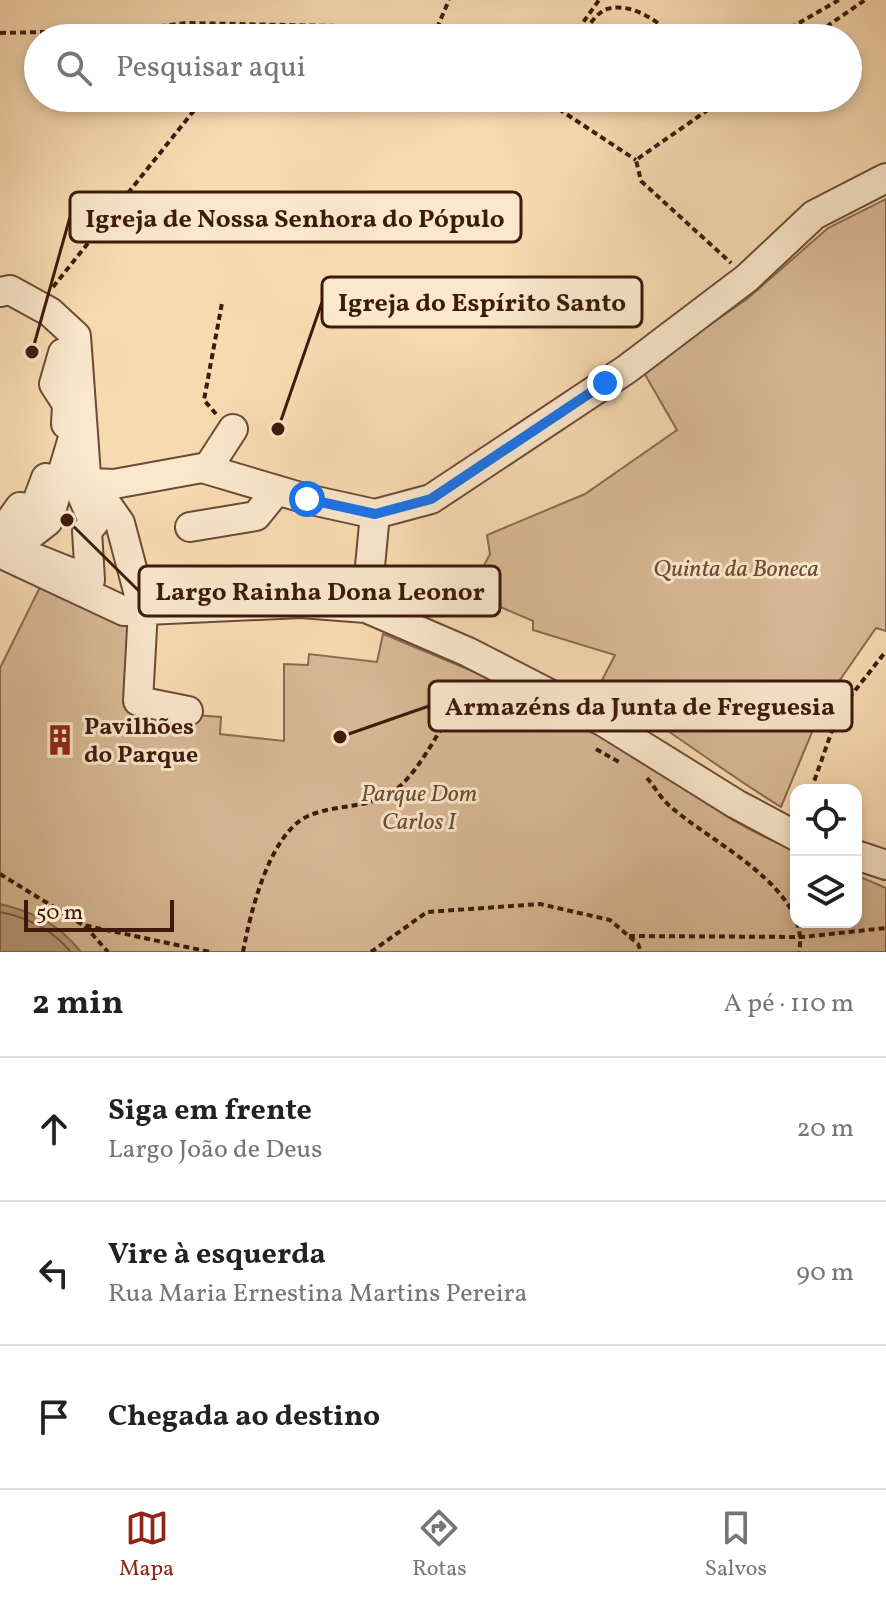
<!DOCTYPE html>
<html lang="pt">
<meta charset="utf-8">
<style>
body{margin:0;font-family:Vollkorn,serif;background:#f6f6f6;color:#222}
.controls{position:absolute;right:24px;bottom:24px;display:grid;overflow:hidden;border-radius:16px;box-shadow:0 4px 12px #0003}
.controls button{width:72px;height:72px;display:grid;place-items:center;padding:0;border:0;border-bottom:2px solid #e0e0e0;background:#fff;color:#222;font:40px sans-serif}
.scale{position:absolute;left:24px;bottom:20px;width:150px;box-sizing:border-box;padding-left:8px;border:4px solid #3d1a0c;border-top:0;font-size:22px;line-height:28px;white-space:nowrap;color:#3d1a0c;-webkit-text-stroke:6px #fae7cc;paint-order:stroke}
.stop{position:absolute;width:24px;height:24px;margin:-18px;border:6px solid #1a73e8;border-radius:50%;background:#fff}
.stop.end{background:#1a73e8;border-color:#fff;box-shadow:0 2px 8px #0008}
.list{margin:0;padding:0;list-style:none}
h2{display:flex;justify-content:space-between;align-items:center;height:104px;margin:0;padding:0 32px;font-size:34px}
h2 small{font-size:26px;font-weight:400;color:#767676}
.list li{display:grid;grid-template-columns:52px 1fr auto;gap:24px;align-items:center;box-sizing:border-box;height:144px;padding:0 32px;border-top:2px solid #e0e0e0}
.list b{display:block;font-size:30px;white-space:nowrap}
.list p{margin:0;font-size:26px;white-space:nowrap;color:#767676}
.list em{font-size:26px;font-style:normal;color:#767676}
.icon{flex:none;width:44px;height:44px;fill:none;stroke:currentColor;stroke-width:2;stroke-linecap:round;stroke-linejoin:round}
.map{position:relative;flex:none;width:886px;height:952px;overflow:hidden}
.search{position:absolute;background:#fff;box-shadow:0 4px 12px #0003;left:24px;right:24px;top:24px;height:88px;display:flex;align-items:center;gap:20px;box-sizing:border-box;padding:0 28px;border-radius:44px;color:#767676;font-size:30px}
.sheet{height:536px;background:#fff}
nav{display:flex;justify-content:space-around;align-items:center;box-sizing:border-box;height:112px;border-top:2px solid #e0e0e0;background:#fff;font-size:22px;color:#767676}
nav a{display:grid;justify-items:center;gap:4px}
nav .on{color:#8f2418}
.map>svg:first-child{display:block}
.green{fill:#d8b995;stroke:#8a6a50;stroke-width:2}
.water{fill:#b89979;stroke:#87664d;stroke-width:2}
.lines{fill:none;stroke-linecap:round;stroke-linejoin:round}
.shore{stroke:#7a5a42;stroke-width:2}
.minor-casing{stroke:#6c4a35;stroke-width:32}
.path{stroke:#3d1a0c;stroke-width:4;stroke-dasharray:6 4;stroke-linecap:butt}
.minor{stroke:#fae7cc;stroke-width:28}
.route{stroke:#1a73e8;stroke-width:10}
.labels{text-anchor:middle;stroke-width:6;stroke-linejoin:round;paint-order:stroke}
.park-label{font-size:24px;font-style:italic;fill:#6c4a35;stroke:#fae7cc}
.poi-label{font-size:24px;font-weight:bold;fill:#3d1a0c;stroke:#fae7cc;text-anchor:start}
.leader{fill:none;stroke:#3d1a0c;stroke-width:3}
.callout-dot{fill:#3d1a0c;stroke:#fae7cc;stroke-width:3}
.callout{fill:#fae7cc;stroke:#3d1a0c;stroke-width:3}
.callout-label{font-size:26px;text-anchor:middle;font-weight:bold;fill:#3d1a0c}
</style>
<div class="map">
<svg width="886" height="952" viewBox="0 0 886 952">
<rect width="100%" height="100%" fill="#f8dab1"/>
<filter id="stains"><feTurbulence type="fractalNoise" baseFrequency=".0025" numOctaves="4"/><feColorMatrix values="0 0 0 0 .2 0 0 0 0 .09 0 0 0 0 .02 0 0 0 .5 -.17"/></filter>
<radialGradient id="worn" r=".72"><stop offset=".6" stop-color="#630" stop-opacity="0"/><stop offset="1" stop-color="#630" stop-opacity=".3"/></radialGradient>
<path class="green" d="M886 199V631L876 628 824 703 781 807C719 769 662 724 599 686L615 655 533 630V621L498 606 497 587 475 582 490 554 487 535 585 494 677 430 643 371 747 299 828 228Z
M41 585 127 621 135 654 126 710 221 717 220 734 284 741V664L308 665 309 654 377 662 383 634C456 664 531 694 601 733 665 770 726 826 796 850V922H856V875L886 888V952H0V668Z"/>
<path class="water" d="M0 904C34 912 59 924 81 952H0Z"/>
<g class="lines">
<path class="shore" d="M0 912C29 918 51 929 71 952"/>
<defs>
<path id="minor" d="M0 292 10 290 50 312 76 336 86 475 120 523 143 610 138 701 188 711
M63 353 54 384 67 404 66 424
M72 441 75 479 94 523 87 531 90 580 12 549 48 521Z
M207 469 233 429
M93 483 114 484 202 468 307 499 375 514 431 499 627 369 747 278 814 215 886 178
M190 527 256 516 277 490
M0 535 20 507 34 510 46 478
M0 553 124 611 301 603 366 608 468 652 604 722 736 804 796 836
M366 608 375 514
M856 855 886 865"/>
</defs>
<use href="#minor" class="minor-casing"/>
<path class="path" d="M437 28 449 0
M0 33 128 30 186 23 437 28 452 38
M252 38 263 25
M572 38 599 0
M578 38C587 29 594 16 604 10 630 0 659 22 676 38
M773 38 839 0
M810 38 865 0
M542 98 636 160
M725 98 636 160 641 181 731 263
M53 287 204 98
M216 414 204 400 222 303
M596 749 619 762
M647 778C655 787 661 799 671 807 710 842 812 889 799 952
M811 790 839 711 886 651
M0 874 83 925 210 952
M85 926 108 952
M629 936 802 937 886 928
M243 952C250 914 269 834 308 816 335 804 366 809 391 793 416 777 434 738 451 714
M371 952 427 912 540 904 610 920 638 944 641 952"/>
<use href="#minor" class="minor"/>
</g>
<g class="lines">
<path class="route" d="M307 499 375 514 431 499 605 383"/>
</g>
<defs>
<symbol id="building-bare" viewBox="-9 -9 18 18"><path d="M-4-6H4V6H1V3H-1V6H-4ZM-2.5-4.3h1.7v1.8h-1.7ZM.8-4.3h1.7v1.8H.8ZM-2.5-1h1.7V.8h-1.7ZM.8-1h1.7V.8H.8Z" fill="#8f2418" stroke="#fae7cc" stroke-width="2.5" paint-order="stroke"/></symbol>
</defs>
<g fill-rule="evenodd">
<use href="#building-bare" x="38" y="718" width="44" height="44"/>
</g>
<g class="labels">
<g class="park-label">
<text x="736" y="576">Quinta da Boneca</text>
<text x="419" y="801">Parque Dom<tspan x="419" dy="28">Carlos I</tspan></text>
</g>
<g class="poi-label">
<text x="84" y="734">Pavilhões<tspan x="84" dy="28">do Parque</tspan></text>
</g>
</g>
<path class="leader" d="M32 352L70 217M278 429L322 302M67 520L139 591M340 737L429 706"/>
<g class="callout-dot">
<circle cx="32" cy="352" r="8"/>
<circle cx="278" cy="429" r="8"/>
<circle cx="67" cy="520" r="8"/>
<circle cx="340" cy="737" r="8"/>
</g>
<g class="callout">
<rect x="70" y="192" width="451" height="50" rx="8"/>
<rect x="322" y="277" width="320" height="50" rx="8"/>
<rect x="139" y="566" width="361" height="50" rx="8"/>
<rect x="429" y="681" width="423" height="50" rx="8"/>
</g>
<g class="callout-label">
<text x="295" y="227">Igreja de Nossa Senhora do Pópulo</text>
<text x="482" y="311">Igreja do Espírito Santo</text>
<text x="320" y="600">Largo Rainha Dona Leonor</text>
<text x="640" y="715">Armazéns da Junta de Freguesia</text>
</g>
<rect width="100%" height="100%" filter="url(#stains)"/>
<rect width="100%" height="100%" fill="url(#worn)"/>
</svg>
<div class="controls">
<button><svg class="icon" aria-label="locate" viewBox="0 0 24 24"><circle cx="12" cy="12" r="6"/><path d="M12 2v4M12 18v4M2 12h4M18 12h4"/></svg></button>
<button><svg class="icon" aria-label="layers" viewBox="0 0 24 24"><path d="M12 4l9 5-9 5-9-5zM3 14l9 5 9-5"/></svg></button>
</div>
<div class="scale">50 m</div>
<div class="stop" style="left:307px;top:499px"></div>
<div class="stop end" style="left:605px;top:383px"></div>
<div class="search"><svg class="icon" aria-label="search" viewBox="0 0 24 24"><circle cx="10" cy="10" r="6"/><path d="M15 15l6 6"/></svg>Pesquisar aqui</div>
</div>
<section class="sheet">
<h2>2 min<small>A pé · 110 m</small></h2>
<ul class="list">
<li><svg class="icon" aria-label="ahead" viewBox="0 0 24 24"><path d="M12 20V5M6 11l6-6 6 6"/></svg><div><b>Siga em frente</b><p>Largo João de Deus</p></div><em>20 m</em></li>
<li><svg class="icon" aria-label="left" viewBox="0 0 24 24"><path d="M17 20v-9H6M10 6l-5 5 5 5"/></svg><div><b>Vire à esquerda</b><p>Rua Maria Ernestina Martins Pereira</p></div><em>90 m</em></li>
<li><svg class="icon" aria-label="arrive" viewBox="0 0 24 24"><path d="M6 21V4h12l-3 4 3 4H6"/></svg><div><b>Chegada ao destino</b></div></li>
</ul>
</section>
<nav>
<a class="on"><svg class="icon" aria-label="map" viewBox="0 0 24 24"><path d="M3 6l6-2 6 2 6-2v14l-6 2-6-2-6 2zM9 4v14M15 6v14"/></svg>Mapa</a>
<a><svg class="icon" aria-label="directions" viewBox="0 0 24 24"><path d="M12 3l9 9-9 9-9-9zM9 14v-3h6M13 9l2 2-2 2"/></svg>Rotas</a>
<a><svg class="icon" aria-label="saved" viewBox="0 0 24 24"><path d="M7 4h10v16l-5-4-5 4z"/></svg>Salvos</a>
</nav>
